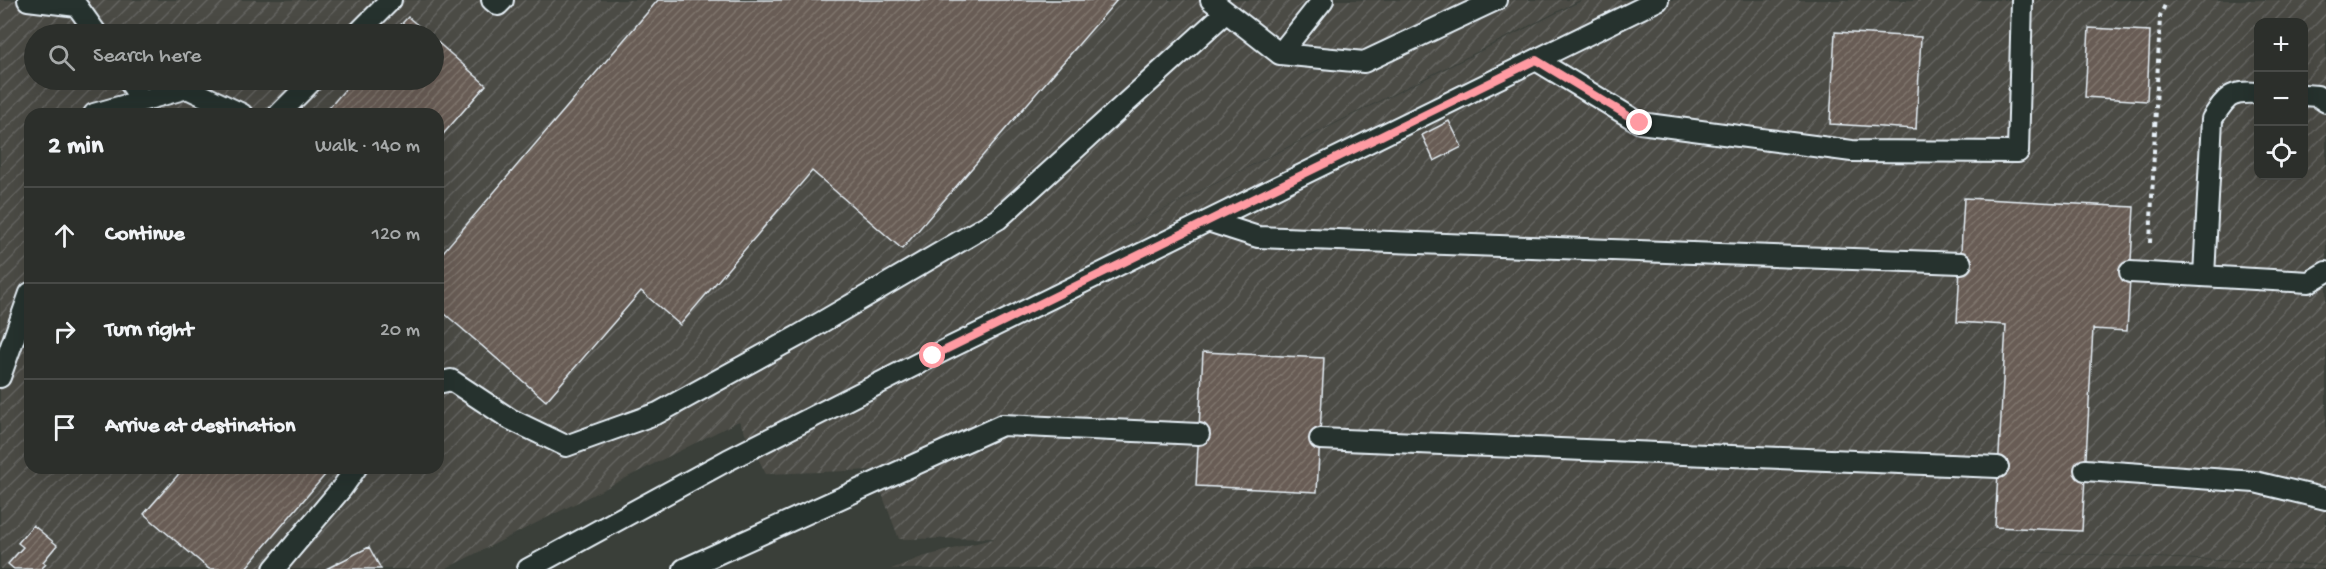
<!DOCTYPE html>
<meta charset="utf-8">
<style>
body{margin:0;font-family:"Gochi Hand",sans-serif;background:#343733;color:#f1f3f6}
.controls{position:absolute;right:18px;top:18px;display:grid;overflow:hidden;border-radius:12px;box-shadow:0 6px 24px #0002}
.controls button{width:54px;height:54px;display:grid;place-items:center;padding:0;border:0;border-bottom:2px solid #484a47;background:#2c2f2b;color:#f1f3f6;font:30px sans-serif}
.stop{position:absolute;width:18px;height:18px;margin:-14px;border:4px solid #ff9aa2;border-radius:50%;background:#fff}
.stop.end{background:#ff9aa2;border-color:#fff;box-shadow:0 2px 6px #0008}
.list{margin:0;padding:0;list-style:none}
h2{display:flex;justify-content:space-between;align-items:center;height:78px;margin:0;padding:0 24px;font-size:26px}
h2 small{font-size:20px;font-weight:400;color:#a6a9a9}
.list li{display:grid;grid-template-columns:39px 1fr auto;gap:18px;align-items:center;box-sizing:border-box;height:96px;padding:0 24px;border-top:2px solid #484a47}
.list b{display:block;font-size:22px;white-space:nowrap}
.list em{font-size:20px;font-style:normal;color:#a6a9a9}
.icon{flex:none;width:33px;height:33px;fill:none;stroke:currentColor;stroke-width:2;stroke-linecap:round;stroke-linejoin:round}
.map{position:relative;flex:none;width:2326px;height:569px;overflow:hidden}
.search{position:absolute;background:#2c2f2b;box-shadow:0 6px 24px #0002;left:24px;top:24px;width:420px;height:66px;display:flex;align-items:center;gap:15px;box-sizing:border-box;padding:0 21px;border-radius:33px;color:#a6a9a9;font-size:22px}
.panel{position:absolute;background:#2c2f2b;box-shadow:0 6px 24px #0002;left:24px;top:108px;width:420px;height:366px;border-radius:18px}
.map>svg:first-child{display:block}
.industrial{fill:url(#industrial-furrows);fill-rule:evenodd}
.building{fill:url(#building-hatch);stroke:#e8f1f8;stroke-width:1.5}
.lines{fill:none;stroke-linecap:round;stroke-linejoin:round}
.lane-casing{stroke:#e8f1f8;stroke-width:24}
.path{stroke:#e8f1f8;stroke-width:4;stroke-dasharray:4.5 4.5;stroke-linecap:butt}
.lane{stroke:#26332d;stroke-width:20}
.route{stroke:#ff9aa2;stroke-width:8}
</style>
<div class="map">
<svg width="2326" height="569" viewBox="0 0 2326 569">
<defs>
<pattern id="industrial-furrows" width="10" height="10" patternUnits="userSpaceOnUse" patternTransform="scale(1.5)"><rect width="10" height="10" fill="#4b4b45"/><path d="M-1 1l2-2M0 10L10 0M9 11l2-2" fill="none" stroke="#656561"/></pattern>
<pattern id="building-hatch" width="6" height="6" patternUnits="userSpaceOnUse" patternTransform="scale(1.5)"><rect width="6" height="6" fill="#685c54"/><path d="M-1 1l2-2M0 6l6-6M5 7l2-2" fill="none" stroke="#7e746d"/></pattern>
</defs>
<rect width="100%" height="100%" fill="#3a3f39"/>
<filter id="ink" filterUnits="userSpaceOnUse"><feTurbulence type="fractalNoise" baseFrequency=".0167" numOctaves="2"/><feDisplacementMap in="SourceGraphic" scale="12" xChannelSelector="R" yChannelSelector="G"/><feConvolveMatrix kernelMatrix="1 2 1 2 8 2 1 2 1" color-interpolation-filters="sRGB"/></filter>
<g filter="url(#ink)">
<path class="industrial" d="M0 0H1580L965 309 1583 0H2326V565L1822 542 2326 566V569H891L922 557 996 538 899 539 873 470 766 474 739 421 445 569H0ZM2258 22H2304V176H2258ZM34 34H434V80H34ZM30 114H438V468H30Z"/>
<path class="building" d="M658 0H1117L902 249 812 171 680 325 641 291 546 401 438 308V258Z
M408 17 428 34H392Z
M2089 28 2150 31 2147 101 2085 97Z
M1835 32 1921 37 1916 129 1830 124Z
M434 39 486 85 438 140V114H324L353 80H434Z
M1449 121 1462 147 1434 161 1422 135Z
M1964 198 2134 207 2127 331 2093 329 2082 531 1995 527 2006 325 1957 322Z
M1203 352 1324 358 1317 492 1196 486Z
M184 468H331L245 569H209L144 514Z
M33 525 57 545 43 562 46 564 41 569H14L8 564 23 547 18 543Z
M369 547 381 569H326Z"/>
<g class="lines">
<defs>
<path id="lane" d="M28 0 77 6 97 34
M492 0 498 5 503 0
M1211 0 1280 54 1323 0
M357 34 391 0
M1280 54 1364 62 1496 0
M1536 60 1640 123 1852 151 2018 152 2022 0
M128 80 142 100
M2304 95 2317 96 2326 102
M94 114 187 88 242 114
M279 114 313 80
M1208 221 1258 237 1961 263
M2130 272 2309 282 2326 272
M2204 276 2212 119C2227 96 2230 91 2258 93
M0 377 30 293
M438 383 451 380 510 419 566 446 658 413 798 336 998 219 1226 12
M1320 439 1998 467
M2085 470 2255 482 2326 499
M274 569 342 488 356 468
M528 569 728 460 933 356 1658 0
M684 569 1002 425 1199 434"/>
</defs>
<use href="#lane" class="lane-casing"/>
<path class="path" d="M2150 243 2160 16 2165 5"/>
<use href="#lane" class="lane"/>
</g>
</g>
<g class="lines" filter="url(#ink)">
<path class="route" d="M933 356 1536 60 1640 123"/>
</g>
</svg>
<div class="controls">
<button>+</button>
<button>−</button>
<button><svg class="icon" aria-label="locate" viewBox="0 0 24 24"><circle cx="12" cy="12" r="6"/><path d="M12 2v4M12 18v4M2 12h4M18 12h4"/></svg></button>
</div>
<div class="stop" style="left:933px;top:356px"></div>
<div class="stop end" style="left:1640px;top:123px"></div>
<div class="search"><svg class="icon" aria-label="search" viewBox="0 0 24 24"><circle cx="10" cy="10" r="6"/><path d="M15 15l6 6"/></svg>Search here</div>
<section class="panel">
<h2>2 min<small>Walk · 140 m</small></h2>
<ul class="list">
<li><svg class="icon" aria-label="ahead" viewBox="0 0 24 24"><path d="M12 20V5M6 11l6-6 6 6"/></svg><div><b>Continue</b></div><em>120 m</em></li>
<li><svg class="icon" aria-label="right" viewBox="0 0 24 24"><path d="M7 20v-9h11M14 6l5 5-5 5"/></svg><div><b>Turn right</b></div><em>20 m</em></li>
<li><svg class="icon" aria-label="arrive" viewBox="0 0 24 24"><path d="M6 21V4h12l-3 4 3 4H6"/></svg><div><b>Arrive at destination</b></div></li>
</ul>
</section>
</div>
